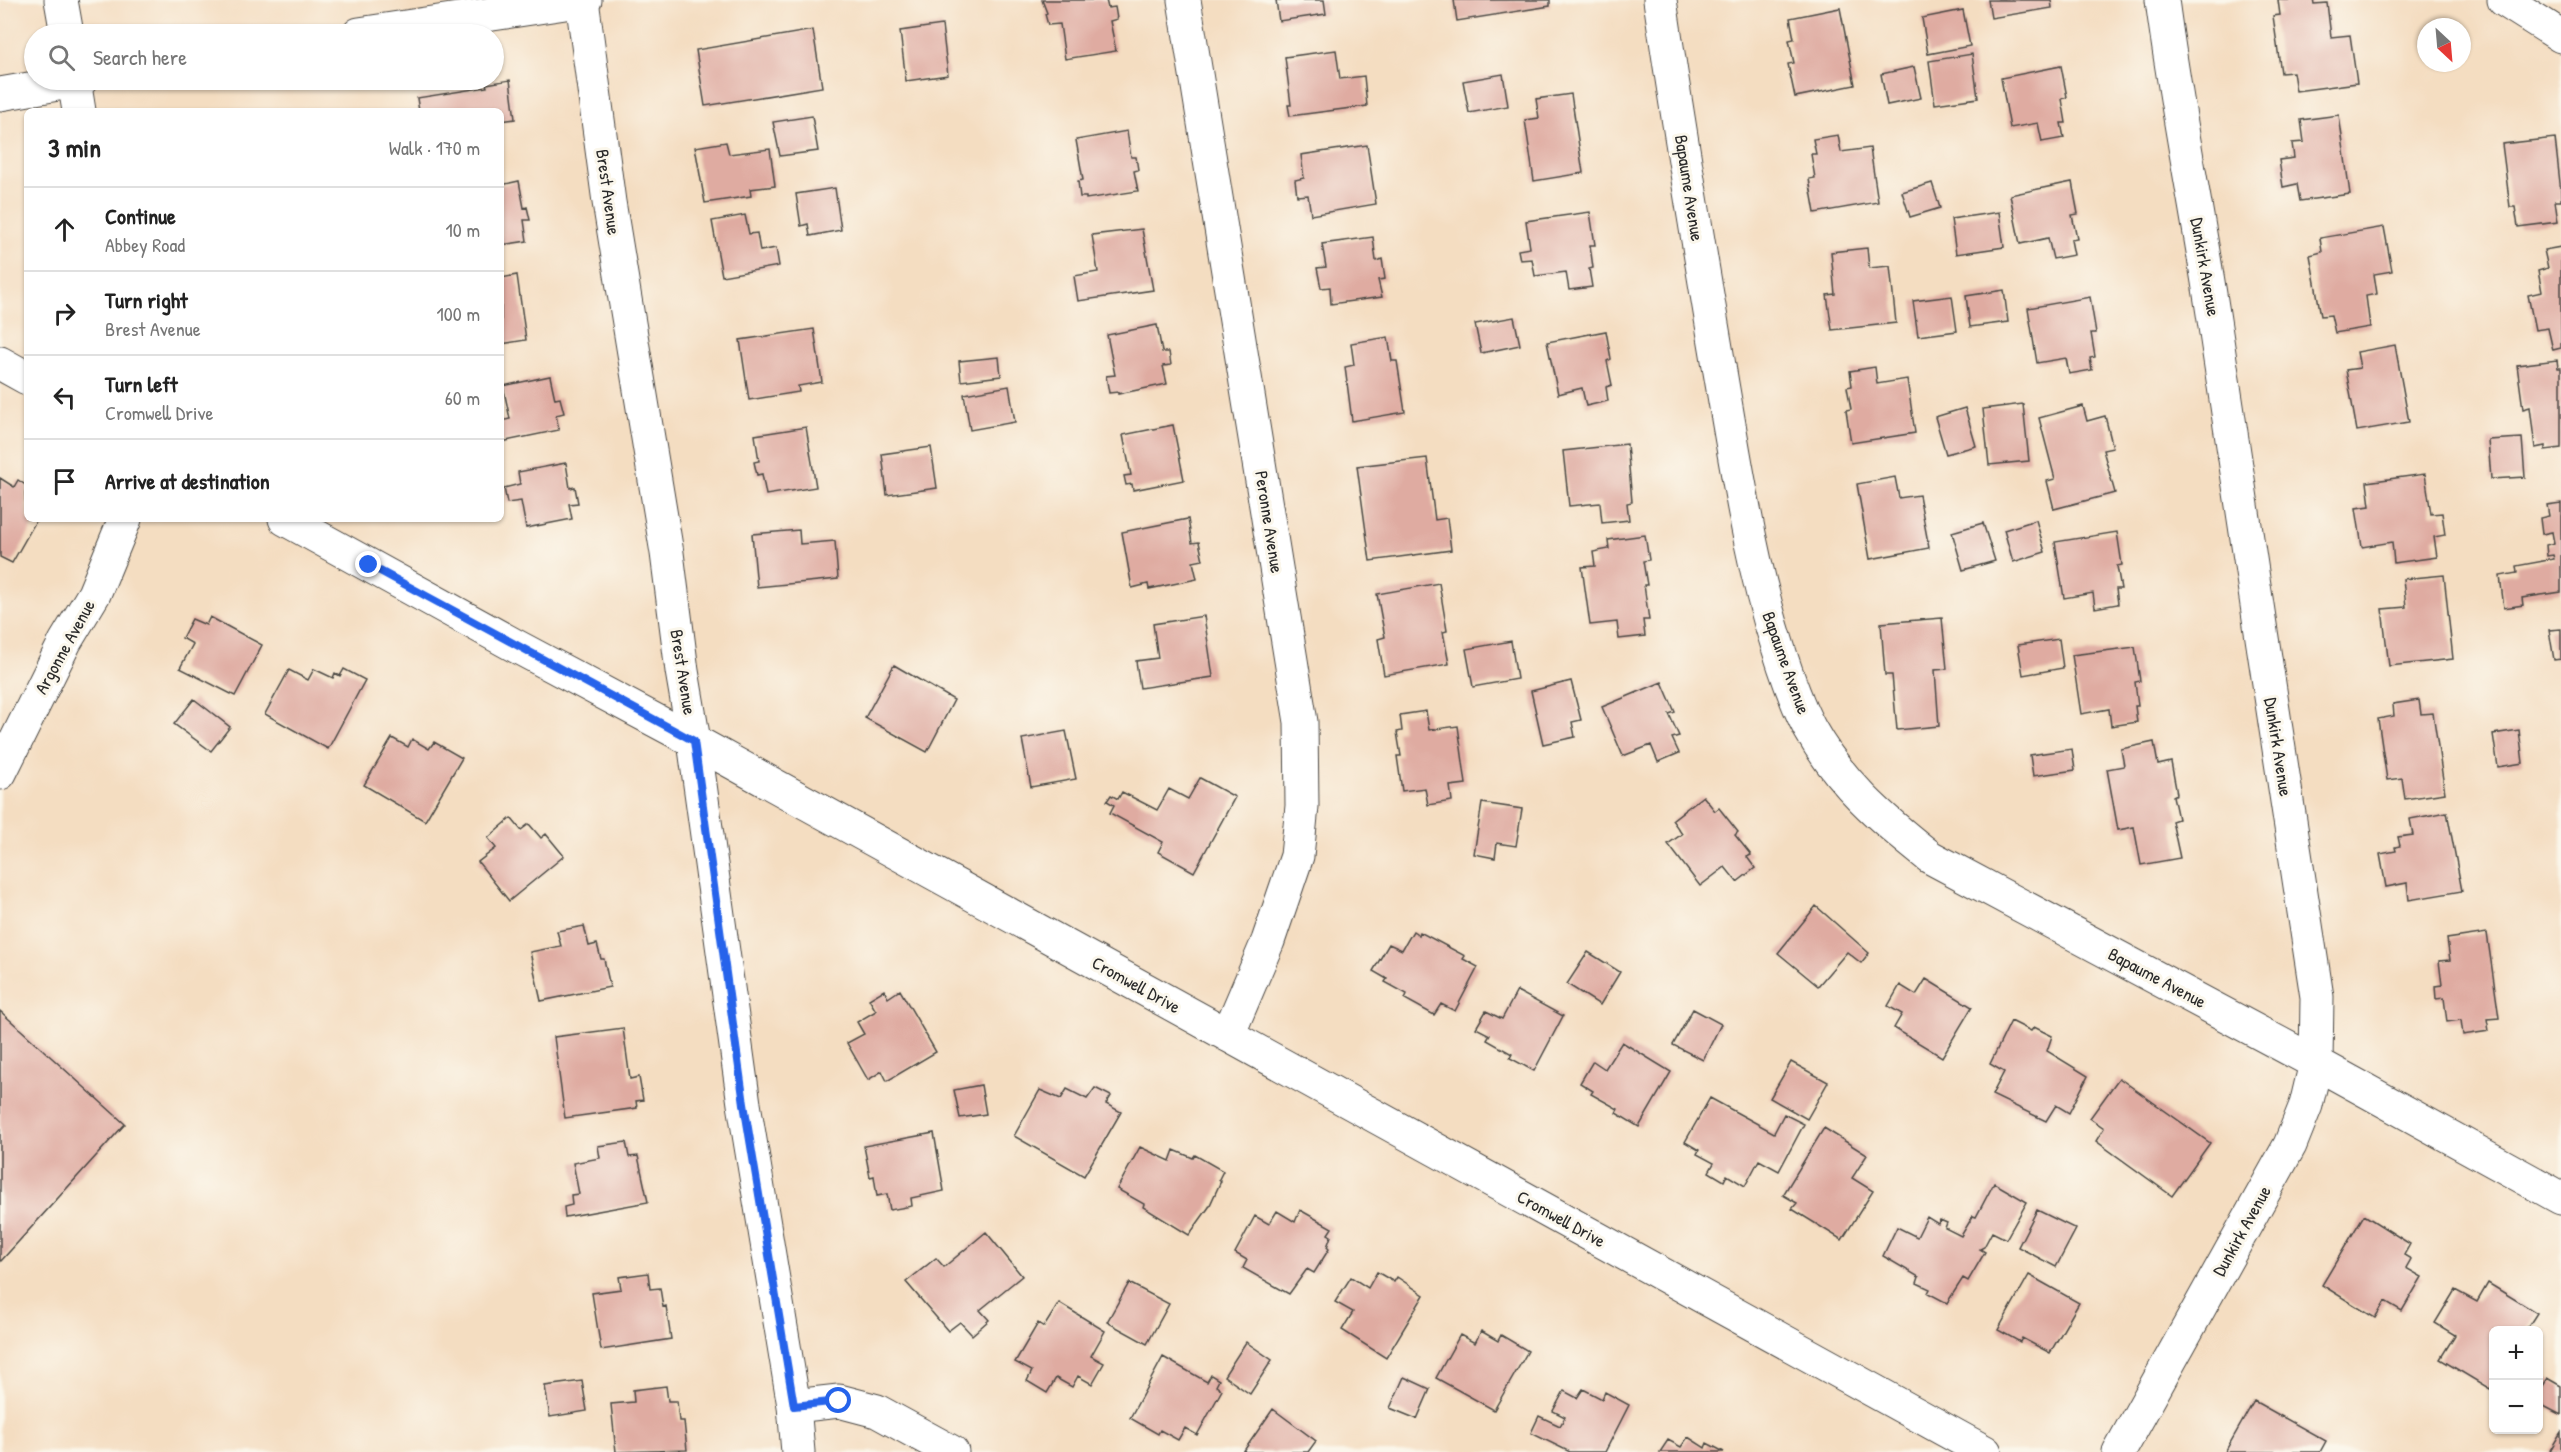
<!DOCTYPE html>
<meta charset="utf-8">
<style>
body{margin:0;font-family:"Patrick Hand",sans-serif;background:#f2f2f2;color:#222}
.controls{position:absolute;right:18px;bottom:18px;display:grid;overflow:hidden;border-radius:9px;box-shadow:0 2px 4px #0004}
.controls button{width:54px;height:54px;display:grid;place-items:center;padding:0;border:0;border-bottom:2px solid #e0e0e0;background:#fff;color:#222;font:30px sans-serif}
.compass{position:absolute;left:2417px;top:18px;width:54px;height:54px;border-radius:50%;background:#fff;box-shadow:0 2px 4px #0004;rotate:154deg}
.stop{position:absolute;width:18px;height:18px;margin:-14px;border:4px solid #2563eb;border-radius:50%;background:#fff}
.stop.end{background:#2563eb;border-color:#fff;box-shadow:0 2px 6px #0008}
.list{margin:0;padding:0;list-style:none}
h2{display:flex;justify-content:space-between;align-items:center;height:78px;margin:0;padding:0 24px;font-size:26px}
h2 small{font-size:20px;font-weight:400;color:#767676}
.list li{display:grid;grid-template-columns:39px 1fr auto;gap:18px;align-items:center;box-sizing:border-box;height:84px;padding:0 24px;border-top:2px solid #e0e0e0}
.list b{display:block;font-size:22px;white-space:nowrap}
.list p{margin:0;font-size:20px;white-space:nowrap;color:#767676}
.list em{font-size:20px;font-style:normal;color:#767676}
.icon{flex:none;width:33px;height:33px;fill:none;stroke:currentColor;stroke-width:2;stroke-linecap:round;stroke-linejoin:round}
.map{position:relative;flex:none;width:2561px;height:1452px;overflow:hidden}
.search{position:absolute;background:#fff;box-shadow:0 2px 4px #0004;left:24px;top:24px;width:480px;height:66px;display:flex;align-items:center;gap:15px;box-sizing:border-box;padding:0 21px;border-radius:33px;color:#767676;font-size:22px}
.panel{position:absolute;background:#fff;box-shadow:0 2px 4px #0004;left:24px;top:108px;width:480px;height:414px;border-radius:9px}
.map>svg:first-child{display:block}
.building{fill:#dfaba1}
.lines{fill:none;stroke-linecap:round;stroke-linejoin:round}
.street-casing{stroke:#494642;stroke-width:35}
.secondary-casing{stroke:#494642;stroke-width:35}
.street{stroke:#fff;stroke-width:33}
.secondary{stroke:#fff;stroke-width:33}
.route{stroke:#2563eb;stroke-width:8}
.labels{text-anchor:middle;stroke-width:6;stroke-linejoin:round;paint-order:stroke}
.street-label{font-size:18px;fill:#2b2b2b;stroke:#fbf7ec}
</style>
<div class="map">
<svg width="2561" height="1452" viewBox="0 0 2561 1452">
<rect width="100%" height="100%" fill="#fbf7ec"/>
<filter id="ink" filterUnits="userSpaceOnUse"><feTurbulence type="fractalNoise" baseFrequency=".0167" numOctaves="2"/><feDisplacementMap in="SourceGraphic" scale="12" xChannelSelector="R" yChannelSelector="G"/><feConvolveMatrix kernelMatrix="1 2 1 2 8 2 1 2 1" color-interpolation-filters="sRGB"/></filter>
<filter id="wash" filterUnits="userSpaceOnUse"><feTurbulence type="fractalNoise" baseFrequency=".008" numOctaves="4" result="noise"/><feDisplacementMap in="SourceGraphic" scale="24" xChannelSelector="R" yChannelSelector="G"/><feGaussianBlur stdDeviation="1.35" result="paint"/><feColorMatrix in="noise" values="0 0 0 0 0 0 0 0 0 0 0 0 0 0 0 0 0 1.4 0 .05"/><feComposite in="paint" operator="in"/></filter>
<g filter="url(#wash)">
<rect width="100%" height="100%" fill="#f4ddc1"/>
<g id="blocks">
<path class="building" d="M1042 0H1106L1108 8 1115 7 1117 19 1110 21 1116 51 1065 59 1060 24 1048 25 1045 14 1047 13Z
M1276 0H1324L1326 14 1279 21Z
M1454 0H1550V6L1457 21Z
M1988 0H2051L2052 8 1991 18Z
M2278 0H2313L2314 4 2327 3 2331 37 2350 35 2357 83 2296 91 2293 72 2281 73 2273 16 2280 15Z
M1840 8 1855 85 1795 97 1788 64 1794 63 1789 40 1794 39 1790 18Z
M1963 10 1970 46 1928 54 1922 18Z
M942 25 948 75 906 81 900 31Z
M813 30 822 87 705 106 696 50Z
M1336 50 1340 79 1364 76 1367 106 1290 116 1288 105H1291L1285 57Z
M1972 54 1978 98 1935 104 1929 61Z
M2061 66 2067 97 2062 99 2066 123H2061L2064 138 2042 142 2038 123 2010 128 2001 78Z
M1914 67 1921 98 1887 105 1881 74Z
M1503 74 1508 106 1469 113 1463 81Z
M510 80 515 119 501 121V111H419L417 98 487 87 486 84Z
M1571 94 1583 173 1534 181 1525 120 1539 118 1536 99Z
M2339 115 2350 194 2300 201 2297 184 2283 187 2279 160 2294 158 2292 143 2304 142 2301 120Z
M812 116 818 151 780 156 773 122Z
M1127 131 1131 157H1136L1138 170 1134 171 1138 191 1086 199V197H1080L1078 181 1083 180 1076 140Z
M1838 135 1841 152 1870 148 1878 202 1815 213 1809 179 1815 178 1811 154H1816L1813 139Z
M2555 138 2561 192V201H2555L2558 222 2518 227 2515 207H2510L2502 144Z
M726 142 729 154 770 149 775 186 750 189 751 196 705 203 695 147Z
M1367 145 1376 204 1311 215 1308 195 1297 196 1295 180 1304 178 1301 155Z
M519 181 524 208 527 207 530 220H524L527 241 501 245V185Z
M2072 182 2078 214 2072 215 2077 239 2071 240 2074 255 2053 259 2048 238 2020 244 2010 195Z
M1932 183 1940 208 1910 217 1902 192Z
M835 188 841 230 810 236 808 224 801 226 796 194Z
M1590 212 1595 245H1590L1593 268 1589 269 1592 287 1569 290 1566 272 1535 276 1532 259 1520 260 1518 250 1530 248 1526 221Z
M1999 212 2004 247 1956 254 1951 219Z
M745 215 749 234 757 233 760 251 776 248 779 266 722 276 712 221Z
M2384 227 2392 271 2374 274 2377 294 2366 296 2370 327 2335 333 2331 315 2321 316 2310 255 2322 252 2320 238Z
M1142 229 1153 290 1078 301 1074 276 1098 272 1092 235Z
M1373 237 1376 261 1382 259 1385 279 1378 280 1382 297 1331 304 1330 287 1321 288 1317 268 1326 267 1322 244Z
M2561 247V348L2553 350 2548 328 2535 330 2528 295 2542 292 2538 271 2548 268 2544 250Z
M1867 248 1869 268 1890 266 1896 323 1832 330 1827 295 1835 294 1831 252Z
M517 275 526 340 501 344V278Z
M2004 290 2008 322 1970 327 1966 296Z
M1952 296 1957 331 1918 336 1913 301Z
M2090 297 2096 333H2091L2095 357 2090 358 2092 370 2069 374 2066 358 2037 363 2028 308Z
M1514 317 1520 345 1481 353 1475 324Z
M1157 325 1162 352H1169L1171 365 1163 366 1167 384 1118 394V392L1109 393 1106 376 1115 375 1107 335Z
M814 329 822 382 798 386 799 392 749 400 740 340Z
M1606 331 1611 359 1607 361 1612 385 1606 387 1608 401 1586 406 1582 388 1558 394 1547 342Z
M1388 337 1392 361H1397L1405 412 1352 421 1345 367 1354 365 1351 343Z
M2395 345 2409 422 2357 431 2346 370 2360 368 2357 352Z
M999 357 1001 376 961 381 959 361Z
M2557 360 2558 368H2561V448L2545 450V446L2535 448 2530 407 2523 409 2517 365Z
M1875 367 1877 384 1907 379 1915 433 1851 443 1846 410 1851 409 1847 387 1852 386 1850 371Z
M550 376 555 399 560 398 564 413 556 415 559 430 501 442V421L510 419 503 386Z
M1009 386 1015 422 970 430 964 394Z
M2023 404 2029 461 1989 465 1983 409Z
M2083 406 2087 421 2105 416 2113 448 2103 450 2115 493 2054 509 2047 481 2055 479 2039 418Z
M1965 408 1976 446 1946 454 1935 417Z
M1173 425 1184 480 1133 490 1132 484 1126 485 1124 476 1131 475 1123 435Z
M806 427 816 487 766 495 762 474 757 475 754 462 759 461 755 435Z
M2522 438 2525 477 2491 479 2488 440Z
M1627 444 1632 502 1627 503 1629 520 1602 523 1600 503 1569 506 1563 451Z
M931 447 937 488 887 495 882 454Z
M1427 458 1435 520 1447 518 1451 550 1370 561 1357 466Z
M566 463 570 488 575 487 578 503 569 504 572 519 526 528 521 501 507 503 504 488 520 484 518 472Z
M2425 474 2431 514 2442 513 2445 535 2434 537 2437 557 2394 563 2392 542 2362 547 2356 508 2370 506 2367 482Z
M1895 477 1899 498 1919 495 1929 548 1870 559 1857 484Z
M0 478 14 487 18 480 27 486 25 494 27 519H37L12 563 0 557Z
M2561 503V592L2522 598 2523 605 2504 608 2500 576 2517 573 2516 566 2554 559 2553 555 2547 556 2546 545 2554 543 2552 532 2542 534 2540 518 2549 516 2547 505Z
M1188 519 1192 543 1199 542 1203 560 1193 562 1197 579 1149 589 1148 584 1132 588 1122 532Z
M2036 520 2045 552 2013 562 2004 530Z
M1983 523 1995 561 1963 570 1952 532Z
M799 530 800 544 835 541 838 579 757 587 752 534Z
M2117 532 2122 565 2117 566 2121 589H2116L2118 604 2095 608 2093 593 2064 598 2055 542Z
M1645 535 1649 560 1643 561 1647 585H1644L1649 620H1643L1645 636 1619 639 1617 622 1590 625 1582 567 1595 566 1593 552 1609 549 1608 540Z
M2444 575 2453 659 2389 666 2382 609 2406 607 2403 579Z
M1439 583 1447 631 1443 632 1449 664 1384 675 1378 639 1385 637 1377 594Z
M1204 616 1213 677 1140 688 1136 661 1158 658 1153 624Z
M210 617 262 645 235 696 180 668 193 644 182 638 192 619 206 625Z
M1942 618 1947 669 1935 670 1939 726 1897 730 1892 675H1885L1881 623Z
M2561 629V659L2554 660 2549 630Z
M2059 639 2063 668 2023 675 2018 645Z
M1511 641 1517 679 1473 687 1466 649Z
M2135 647 2140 681 2135 682 2138 706H2135L2137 722 2111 726 2109 709 2081 714 2072 655Z
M894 665 954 700 927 752 865 718Z
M314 669 333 678 335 673 340 676 344 669 365 680 328 749 265 714 289 670 308 680Z
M1571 681 1581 720 1572 722 1575 737 1543 744 1531 691Z
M1662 682 1675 712 1669 714 1679 736 1672 738 1679 753 1658 762 1651 745 1623 756 1602 707Z
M194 699 230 727 211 751 174 724Z
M2419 700 2421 714 2433 713 2445 793 2405 799 2402 778 2387 780 2378 719 2394 716 2393 704Z
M1426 711 1429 730 1458 726 1466 784 1450 786 1452 801 1428 805 1425 788 1402 791 1397 756H1401L1397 732 1402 731 1400 715Z
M2519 730 2523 763 2498 767 2493 734Z
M1066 731 1076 779 1031 787 1022 739Z
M392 738 408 747 412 739 429 749 434 742 462 758 425 821 364 785Z
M2154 742 2158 765 2171 762 2177 794 2173 796 2178 819 2172 821 2180 858 2141 865 2134 827 2118 830 2107 769 2124 766 2121 749Z
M2072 749 2075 770 2033 776 2030 755Z
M1200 778 1235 797 1194 872 1158 852 1163 842 1110 813 1114 805 1107 801 1111 795 1118 799 1122 792 1157 810 1169 789 1188 799Z
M1703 796 1715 811 1719 808 1738 832 1735 835 1751 855 1747 857 1755 868 1737 882 1725 867 1700 886 1668 844 1682 834 1672 820Z
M1482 803 1522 809 1516 846 1497 843 1495 858 1474 854Z
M2447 812 2462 891 2409 900 2407 883 2386 887 2380 854 2396 851 2395 847 2400 846 2398 837 2413 835 2410 819Z
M511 818 521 830 529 824 541 838 546 834 564 856 509 901 478 862 496 848 488 838Z
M1816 906 1869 953 1861 963 1847 952 1818 986 1778 953Z
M584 926 589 946 597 944 601 959H604L610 987 541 1001 530 952 561 946 557 931Z
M1413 931 1419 935 1420 932 1465 956 1463 959 1478 967 1455 1011 1441 1004 1434 1015 1405 999 1407 994 1385 982 1387 979 1373 971 1389 944 1402 950Z
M2487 933 2499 1018 2487 1019 2489 1031 2463 1035 2461 1020 2447 1022 2444 998 2436 999 2435 986 2442 985 2439 961 2450 960 2447 939Z
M1588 952 1620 972 1600 1005 1567 984Z
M1926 979 1972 1007 1942 1057 1894 1028 1902 1014 1888 1006 1900 985 1916 995Z
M884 990 888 998 900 990 936 1052 887 1081 882 1071 868 1080 847 1043 864 1034 857 1022 876 1011 869 999Z
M1517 991 1563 1016 1534 1071 1510 1058 1512 1054 1487 1040 1490 1035 1476 1028 1486 1011 1502 1019Z
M1693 1009 1721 1024 1703 1060 1673 1045Z
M0 1011 125 1124 0 1262Z
M2011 1021 2031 1031 2034 1027 2052 1036 2047 1051 2088 1076 2069 1113 2056 1105 2046 1121 1992 1095 2004 1072 1990 1064Z
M623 1028 630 1079 639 1077 643 1100 636 1101 637 1108 565 1118 554 1037Z
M1622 1042 1671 1072 1639 1127 1616 1113 1618 1109 1591 1094 1593 1091 1580 1083 1593 1061 1605 1069Z
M1791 1062 1828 1082 1807 1119 1770 1098Z
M2119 1078 2210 1143 2172 1196 2096 1141 2104 1128 2090 1118Z
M981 1085 986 1114 960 1118 954 1090Z
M1095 1088 1111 1096 1106 1104 1121 1112 1084 1176 1014 1136 1040 1090 1061 1099 1067 1089 1087 1099Z
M1710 1098 1774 1133 1784 1114 1804 1124 1779 1171 1759 1160 1745 1186 1727 1175 1724 1181 1709 1172 1714 1163 1697 1154 1699 1150 1685 1142Z
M1824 1128 1867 1155 1852 1178 1873 1191 1842 1240 1792 1209 1797 1203 1783 1195Z
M934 1133 944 1191 911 1198 912 1206 890 1210 887 1194 877 1196 874 1176 870 1177 864 1146Z
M626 1142 629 1157 638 1156 648 1202 565 1217 564 1207 572 1205 571 1195 579 1194 573 1163 600 1158 598 1146Z
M1140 1147 1170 1161 1174 1150 1193 1158 1195 1155 1223 1171 1219 1179 1221 1181 1209 1207 1189 1235 1143 1207 1144 1204 1117 1189Z
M1994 1183 2027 1202 2006 1239 1992 1232 1984 1247 1980 1249 1985 1252 1968 1281 1963 1278 1947 1303 1928 1293 1930 1289 1917 1283 1919 1277 1883 1256 1897 1227 1917 1237 1927 1217 1938 1224 1940 1220 1947 1223 1945 1228 1961 1236 1973 1216 1976 1217Z
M1300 1210 1332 1228 1328 1234 1331 1236 1327 1247 1329 1249 1314 1273 1307 1269 1289 1294 1243 1268 1247 1260 1235 1253 1255 1216 1269 1224 1277 1211 1295 1222Z
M2037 1210 2076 1229 2056 1267 2018 1247Z
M2364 1215 2410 1244 2404 1255 2411 1259 2406 1268 2422 1277 2402 1311 2385 1301 2375 1318 2322 1285Z
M986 1232 1022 1276 980 1310 989 1320 972 1335 960 1322 948 1331 906 1282 936 1258 944 1267Z
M1377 1272 1394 1282 1397 1277 1424 1295 1386 1358 1342 1330 1353 1312 1335 1302 1351 1277 1368 1288Z
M648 1273 650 1289 660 1288 663 1307 666 1306 671 1339 601 1350 592 1293 621 1289 619 1277Z
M2029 1275 2079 1303 2050 1353 2022 1338 2020 1342 1998 1330Z
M1129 1283 1169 1304 1147 1344 1107 1322Z
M2488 1283 2537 1313 2526 1330H2494V1383L2490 1389 2440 1359 2455 1335 2435 1323 2455 1290 2477 1302Z
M1059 1303 1105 1331 1091 1356 1104 1363 1092 1384 1078 1376 1072 1387 1056 1378 1047 1393 1027 1381 1032 1371 1015 1362 1038 1323 1044 1327Z
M1481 1331 1498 1341 1501 1335 1528 1351 1494 1410 1436 1378 1460 1335 1475 1343Z
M1246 1342 1272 1360 1250 1394 1224 1376Z
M1163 1357 1207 1382 1211 1375 1219 1380 1216 1386 1222 1390 1197 1435 1185 1428 1178 1440 1160 1430 1158 1434 1130 1418Z
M1404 1377 1430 1389 1417 1419 1390 1408Z
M2547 1378 2561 1386V1415L2538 1403V1392Z
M582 1381 587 1411 550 1417 545 1386Z
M666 1386 668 1401H677L679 1421H684L687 1450 616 1452 611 1404 634 1402 633 1390Z
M1583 1389 1602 1399 1605 1392 1629 1405 1605 1452H1570L1531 1433 1539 1416 1560 1426 1565 1417 1553 1411 1564 1391 1577 1398Z
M2254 1401 2326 1441 2320 1452H2225Z
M1273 1409 1316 1441 1308 1452H1243Z
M2561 1432V1452H2549Z
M1688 1437 1705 1448 1707 1443 1724 1452H1660L1668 1440 1681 1447Z"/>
</g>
</g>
<g filter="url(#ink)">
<use href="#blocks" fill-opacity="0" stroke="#494642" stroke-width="1.5"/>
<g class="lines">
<defs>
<path id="street" d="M61 0 67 34
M582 0 609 202 667 553 682 671 694 741 744 1104 794 1406 798 1452
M1184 0 1301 722 1302 806 1297 856 1268 941 1228 1035
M1660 0C1680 136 1703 272 1726 407 1740 488 1753 569 1778 647 1787 676 1796 703 1810 729 1840 783 1882 819 1930 857L2316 1063 2561 1198
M2504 0 2561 36
M359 34 585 0
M74 80 79 111
M0 94 81 80
M0 773 65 642 94 594 125 519
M794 1406 839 1401 877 1411 952 1452
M2119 1452 2290 1145 2306 1105 2316 1063 2317 997C2282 771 2248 546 2214 320 2198 213 2176 107 2162 0"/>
<path id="secondary" d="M0 363 27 378
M285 519 512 644 694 741 1985 1452"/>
</defs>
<use href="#street" class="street-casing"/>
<use href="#secondary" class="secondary-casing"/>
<use href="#street" class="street"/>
<use href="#secondary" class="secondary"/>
</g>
</g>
<g class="lines" filter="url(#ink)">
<path class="route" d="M369 565 694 741 744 1104 794 1406 839 1401"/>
</g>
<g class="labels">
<g class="street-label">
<text transform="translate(1689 188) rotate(81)" y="6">Bapaume Avenue</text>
<text transform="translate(608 192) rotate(82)" y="6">Brest Avenue</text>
<text transform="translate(2205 267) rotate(80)" y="6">Dunkirk Avenue</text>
<text transform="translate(1269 522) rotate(81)" y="6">Peronne Avenue</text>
<text transform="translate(65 647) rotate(-61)" y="6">Argonne Avenue</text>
<text transform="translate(1786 663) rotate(70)" y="6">Bapaume Avenue</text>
<text transform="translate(683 672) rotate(81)" y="6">Brest Avenue</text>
<text transform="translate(2278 747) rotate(81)" y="6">Dunkirk Avenue</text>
<text transform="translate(2157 978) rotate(28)" y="6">Bapaume Avenue</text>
<text transform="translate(1136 985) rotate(29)" y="6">Cromwell Drive</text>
<text transform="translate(1561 1219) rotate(29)" y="6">Cromwell Drive</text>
<text transform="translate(2242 1231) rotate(-61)" y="6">Dunkirk Avenue</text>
</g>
</g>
</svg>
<div class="controls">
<button>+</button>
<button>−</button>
</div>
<svg class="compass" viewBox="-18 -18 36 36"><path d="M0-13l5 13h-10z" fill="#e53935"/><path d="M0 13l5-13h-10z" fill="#767676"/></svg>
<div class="stop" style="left:839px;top:1401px"></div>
<div class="stop end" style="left:369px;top:565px"></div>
<div class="search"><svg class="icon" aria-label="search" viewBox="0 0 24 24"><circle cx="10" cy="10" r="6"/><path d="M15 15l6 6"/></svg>Search here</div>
<section class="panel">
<h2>3 min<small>Walk · 170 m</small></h2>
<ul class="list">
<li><svg class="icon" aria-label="ahead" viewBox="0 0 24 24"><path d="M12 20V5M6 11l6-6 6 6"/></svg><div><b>Continue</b><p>Abbey Road</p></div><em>10 m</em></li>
<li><svg class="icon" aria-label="right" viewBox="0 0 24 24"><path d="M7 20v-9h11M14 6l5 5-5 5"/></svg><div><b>Turn right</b><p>Brest Avenue</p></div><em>100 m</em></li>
<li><svg class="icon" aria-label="left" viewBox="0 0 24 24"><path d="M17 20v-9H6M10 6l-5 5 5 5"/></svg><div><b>Turn left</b><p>Cromwell Drive</p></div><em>60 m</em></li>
<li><svg class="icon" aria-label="arrive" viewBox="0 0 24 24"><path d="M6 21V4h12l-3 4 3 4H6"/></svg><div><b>Arrive at destination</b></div></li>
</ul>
</section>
</div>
